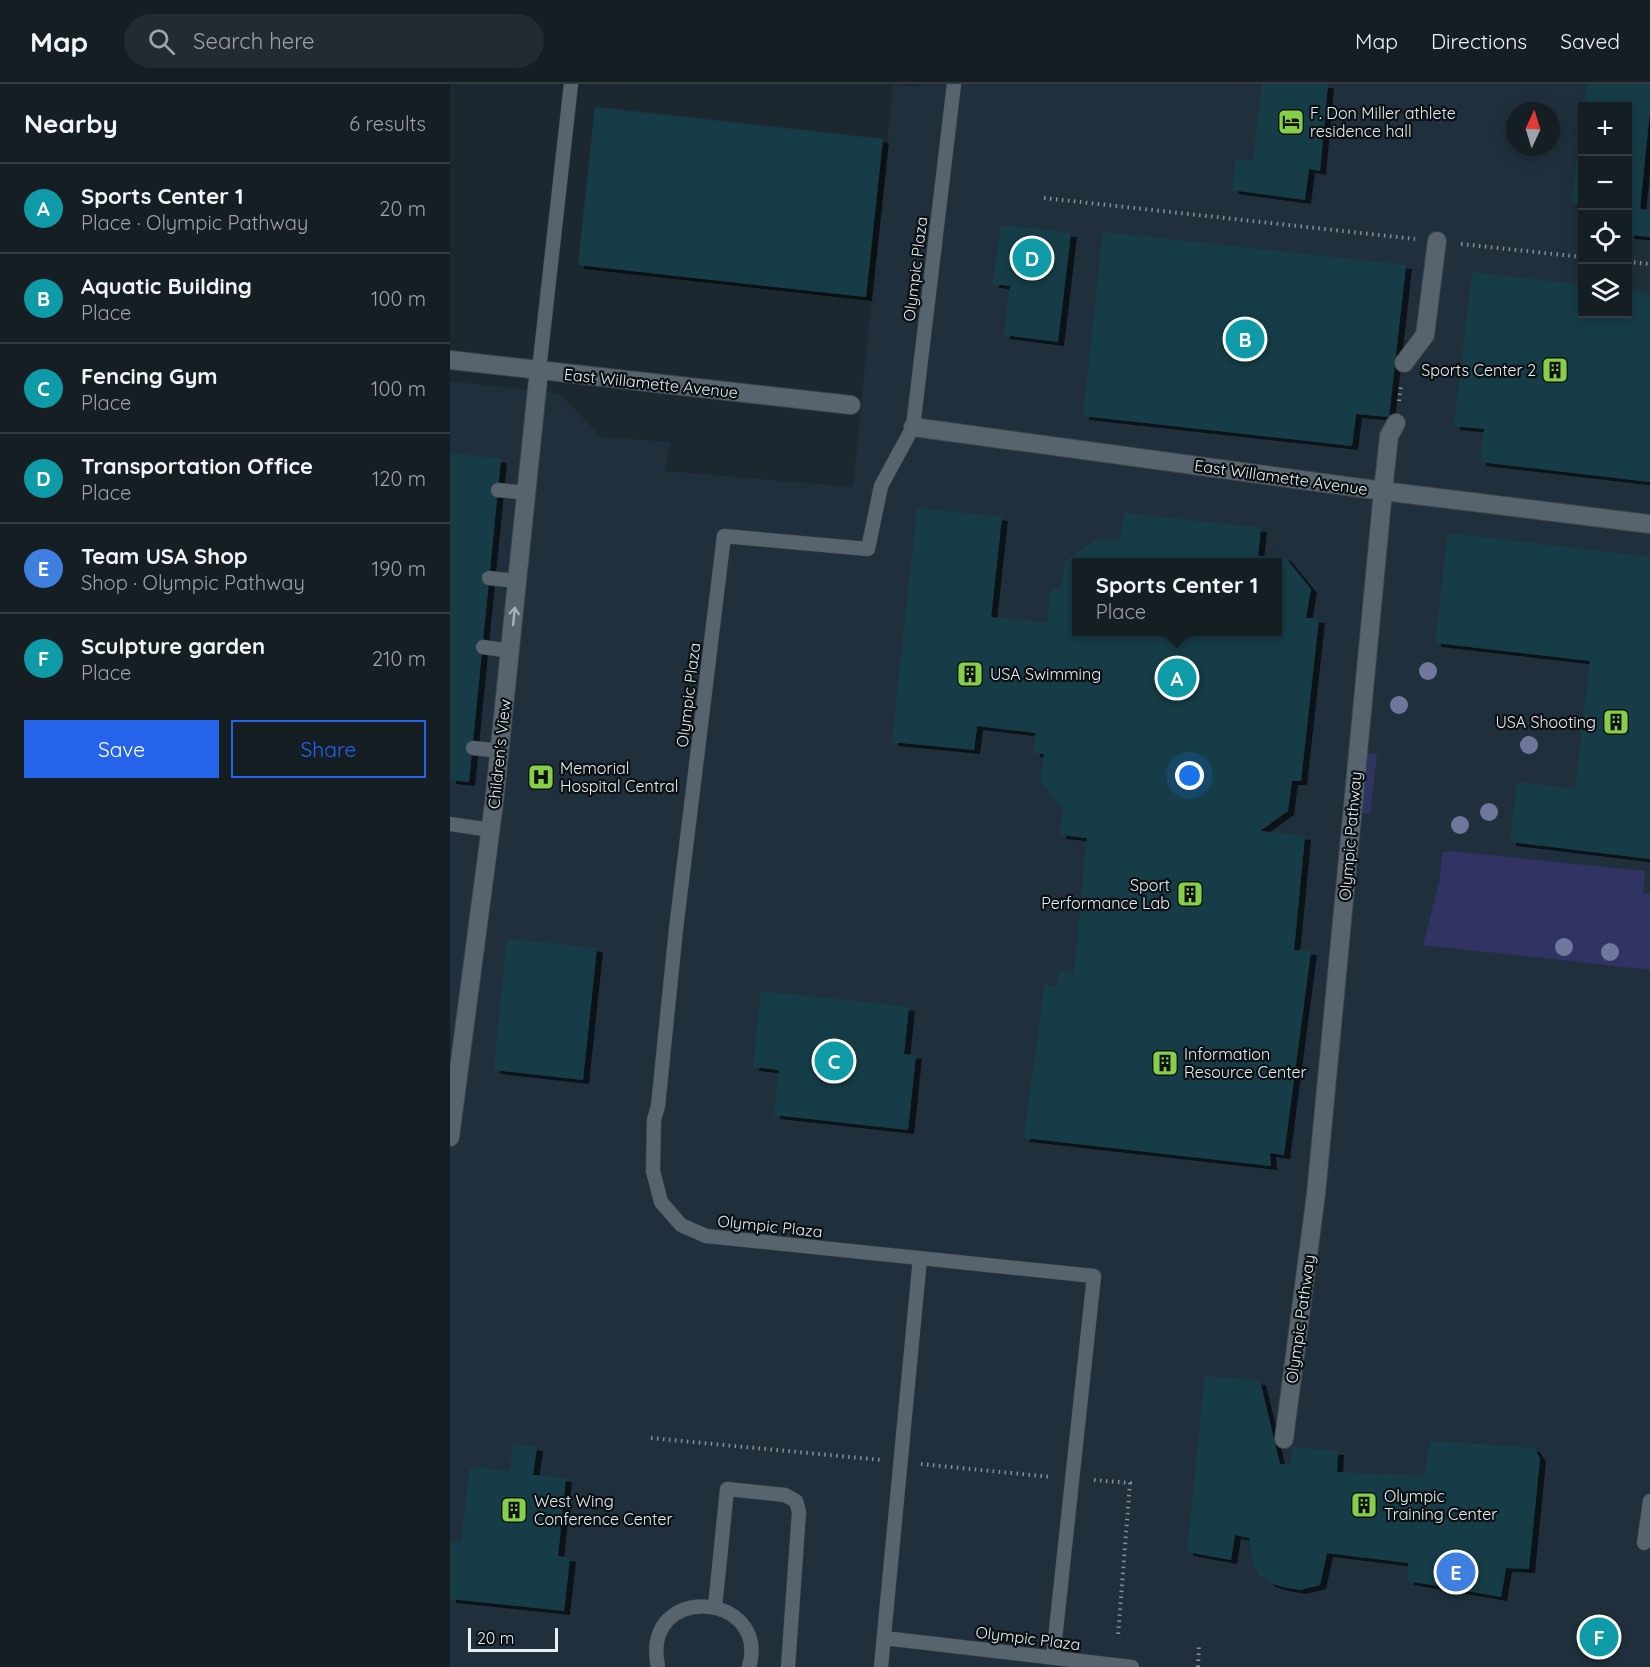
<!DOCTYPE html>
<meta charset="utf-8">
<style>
body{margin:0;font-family:Quicksand,sans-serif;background:#222b30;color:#f1f3f6}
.controls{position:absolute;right:18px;top:18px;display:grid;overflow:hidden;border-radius:0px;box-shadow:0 3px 15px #0003}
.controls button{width:54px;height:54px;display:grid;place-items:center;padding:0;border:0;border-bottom:2px solid #343c41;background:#151e23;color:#f1f3f6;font:30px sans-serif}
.compass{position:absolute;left:1056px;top:18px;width:54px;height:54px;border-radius:50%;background:#151e23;box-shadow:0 3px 15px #0003;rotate:4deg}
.scale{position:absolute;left:18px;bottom:15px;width:90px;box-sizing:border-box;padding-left:6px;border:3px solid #e7eef3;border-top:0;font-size:16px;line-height:21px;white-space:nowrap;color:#e7eef3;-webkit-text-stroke:4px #0b1013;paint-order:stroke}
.you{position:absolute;left:740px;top:692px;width:21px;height:21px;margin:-15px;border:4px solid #fff;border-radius:50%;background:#1a73e8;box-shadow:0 0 0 9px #1a73e833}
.badge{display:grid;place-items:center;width:39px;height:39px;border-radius:50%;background:#2563eb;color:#fff;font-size:20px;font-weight:700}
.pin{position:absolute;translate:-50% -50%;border:3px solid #fff;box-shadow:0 2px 6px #0006}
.popup{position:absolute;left:622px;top:474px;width:210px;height:78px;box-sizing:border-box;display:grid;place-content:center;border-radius:0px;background:#151e23;filter:drop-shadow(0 2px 4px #0005);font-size:20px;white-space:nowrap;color:#9da2a6}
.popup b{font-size:22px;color:#f1f3f6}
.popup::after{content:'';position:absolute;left:50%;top:100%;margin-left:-12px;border:12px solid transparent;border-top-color:#151e23}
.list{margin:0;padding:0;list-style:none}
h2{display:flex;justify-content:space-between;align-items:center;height:78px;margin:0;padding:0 24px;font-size:26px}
h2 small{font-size:20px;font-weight:400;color:#9da2a6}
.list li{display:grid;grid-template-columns:39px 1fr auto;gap:18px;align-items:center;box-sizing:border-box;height:90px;padding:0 24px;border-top:2px solid #343c41}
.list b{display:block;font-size:22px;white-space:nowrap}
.list p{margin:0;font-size:20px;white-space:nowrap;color:#9da2a6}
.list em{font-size:20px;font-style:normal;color:#9da2a6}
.actions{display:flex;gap:12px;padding:18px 24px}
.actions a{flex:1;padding:14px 0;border:2px solid #2563eb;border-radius:0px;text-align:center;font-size:21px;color:#2563eb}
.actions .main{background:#2563eb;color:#fff}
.icon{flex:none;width:33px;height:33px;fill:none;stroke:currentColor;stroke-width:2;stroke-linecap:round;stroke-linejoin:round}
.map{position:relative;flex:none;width:1200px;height:1583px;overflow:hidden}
header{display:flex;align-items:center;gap:36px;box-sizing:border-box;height:84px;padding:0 30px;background:#151e23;border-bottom:2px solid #343c41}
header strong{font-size:28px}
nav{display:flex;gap:33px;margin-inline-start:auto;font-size:21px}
.search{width:420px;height:54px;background:#222b30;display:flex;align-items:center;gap:15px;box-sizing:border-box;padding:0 21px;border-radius:33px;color:#9da2a6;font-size:22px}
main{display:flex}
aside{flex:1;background:#151e23}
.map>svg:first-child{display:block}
.built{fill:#1f303c;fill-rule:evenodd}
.green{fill:#313362}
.building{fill:#193d46;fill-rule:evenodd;filter:url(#shadow)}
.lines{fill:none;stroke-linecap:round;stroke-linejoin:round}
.lane-casing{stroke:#3c454c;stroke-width:15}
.street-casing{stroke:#3c454c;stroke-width:20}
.path{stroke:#879096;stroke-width:4;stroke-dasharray:1.5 4.5;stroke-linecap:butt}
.lane{stroke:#58646d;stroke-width:14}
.street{stroke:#58646d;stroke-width:18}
.tree{fill:#6f789c}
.oneway{stroke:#a7b0b7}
.labels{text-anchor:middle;stroke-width:4.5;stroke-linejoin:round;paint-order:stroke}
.poi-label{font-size:16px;fill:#e7eef3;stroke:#0b1013;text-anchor:start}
.street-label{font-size:16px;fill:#e7eef3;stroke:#0b1013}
</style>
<header>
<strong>Map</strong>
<div class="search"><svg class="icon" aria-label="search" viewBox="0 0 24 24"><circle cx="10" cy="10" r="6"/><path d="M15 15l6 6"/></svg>Search here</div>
<nav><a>Map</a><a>Directions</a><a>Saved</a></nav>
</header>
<main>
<aside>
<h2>Nearby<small>6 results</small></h2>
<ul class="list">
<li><span class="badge" style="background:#0f9aa8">A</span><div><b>Sports Center 1</b><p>Place · Olympic Pathway</p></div><em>20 m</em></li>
<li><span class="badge" style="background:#0f9aa8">B</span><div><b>Aquatic Building</b><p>Place</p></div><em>100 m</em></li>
<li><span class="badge" style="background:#0f9aa8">C</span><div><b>Fencing Gym</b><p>Place</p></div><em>100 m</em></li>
<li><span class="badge" style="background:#0f9aa8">D</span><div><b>Transportation Office</b><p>Place</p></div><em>120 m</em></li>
<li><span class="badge" style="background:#3f7fe0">E</span><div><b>Team USA Shop</b><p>Shop · Olympic Pathway</p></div><em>190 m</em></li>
<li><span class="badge" style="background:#0f9aa8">F</span><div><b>Sculpture garden</b><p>Place</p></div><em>210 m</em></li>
</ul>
<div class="actions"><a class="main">Save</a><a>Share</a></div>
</aside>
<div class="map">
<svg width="1200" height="1583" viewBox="0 0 1200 1583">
<defs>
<filter id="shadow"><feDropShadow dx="6" dy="4" stdDeviation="0" flood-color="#0009"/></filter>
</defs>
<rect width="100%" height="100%" fill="#1c282f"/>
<path class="built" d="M469 0H1200V1583H0V297L110 310 151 353 220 358 215 387 403 403 443 1 468 3ZM1132 22H1178V230H1132ZM1065 27H1101V63H1065ZM626 478H828V548H626Z"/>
<path class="green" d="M899 667 927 670 920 730 894 727Z
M999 767 1195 787 1193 809 1200 810V886L973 861 990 795 992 769Z"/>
<path class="building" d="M812 0H878L870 87 859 85 855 116 782 106 786 75 803 77Z
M1137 0H1200V26L1190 125 1200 126V153L1178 151V22H1134Z
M145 23 433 55 416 213 128 181Z
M1131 44H1132V120L1121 119Z
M551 141 621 149 608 258 554 251 560 202 543 200Z
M653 148 956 181 939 333 906 330 902 362 633 332Z
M1022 188 1132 201V230H1178V206L1200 209V398L1030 378 1034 345 1004 342Z
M0 369 51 375 19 698 0 696Z
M467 424 552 433 541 533 597 539 601 505 611 504 615 477 648 455 670 456 674 429 811 444 808 472 835 473 861 505 856 534 869 535 851 697H842L838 727 810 747 855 752 844 866 861 867 834 1071 820 1069 821 1082 574 1054 595 900 607 904 609 887 624 890 637 754 610 751 613 725 590 696 594 670 584 669 585 649 527 642 524 666 442 658ZM626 478H828V548H626Z
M998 449 1200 473V775L1060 758 1067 698 1125 705 1140 577 985 559Z
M57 855 147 864 133 996 44 986Z
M311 907 459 923 454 970 466 971 458 1046 324 1031 329 986 303 983Z
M755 1292 810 1297 830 1380 841 1381 842 1363 888 1367 887 1388 974 1392 981 1357 1084 1364 1090 1374 1079 1485 1056 1484 1051 1513 958 1497V1479L877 1469 870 1501 850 1506 833 1503 820 1499 809 1491 803 1479 799 1454 785 1451 781 1476 737 1468Z
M63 1360 87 1363 83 1391 116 1394 108 1472 120 1474 114 1527 0 1515V1457L11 1458 20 1383 60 1387Z"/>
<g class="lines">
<defs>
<path id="lane" d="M504 0 463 343 431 402 418 465 274 452 226 845 208 1022 204 1036 203 1087 211 1118 231 1141 256 1152 644 1192 603 1574
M89 286 121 0
M48 406 77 409
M39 494 68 497
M33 563 60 567
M23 664 50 667
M0 740 41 746
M1194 1459 1200 1417
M265 1523 277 1405 335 1411 346 1417 349 1428 338 1583
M434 1554 682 1583
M208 1583C190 1497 321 1508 299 1583
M431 1583 470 1174"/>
<path id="street" d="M0 276 401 321
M954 279 975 251 987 157
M463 343 933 407 1200 440
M0 1053 44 719 89 286
M834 1355 866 1110 933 407 939 352 946 339"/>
</defs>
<use href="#lane" class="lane-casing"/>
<use href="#street" class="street-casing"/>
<path class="path" d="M594 114 965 155
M1011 160 1132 173
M1178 178 1200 180
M949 317 951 301
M201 1354 431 1376
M471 1380 601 1393
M644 1396 680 1399 668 1552
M748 1583 749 1559"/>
<use href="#lane" class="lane"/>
<use href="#street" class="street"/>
</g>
<g class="tree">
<circle cx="978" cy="587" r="9"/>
<circle cx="949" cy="621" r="9"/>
<circle cx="1079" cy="661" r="9"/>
<circle cx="1039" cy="728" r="9"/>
<circle cx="1010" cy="741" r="9"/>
<circle cx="1114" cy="863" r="9"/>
<circle cx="1160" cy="868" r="9"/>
</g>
<defs><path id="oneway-shaft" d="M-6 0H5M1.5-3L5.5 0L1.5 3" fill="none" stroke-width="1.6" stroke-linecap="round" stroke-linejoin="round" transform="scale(1.5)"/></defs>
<use class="oneway" href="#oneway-shaft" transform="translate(64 532) rotate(-84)"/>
<defs>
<symbol id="hotel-square" viewBox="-11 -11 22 22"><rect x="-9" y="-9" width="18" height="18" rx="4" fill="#86cf4b" stroke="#0b1013"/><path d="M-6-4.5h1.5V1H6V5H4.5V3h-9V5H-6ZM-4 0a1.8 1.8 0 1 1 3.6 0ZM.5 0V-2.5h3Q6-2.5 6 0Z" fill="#111"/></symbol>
<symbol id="building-square" viewBox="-11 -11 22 22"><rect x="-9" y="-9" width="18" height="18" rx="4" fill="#86cf4b" stroke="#0b1013"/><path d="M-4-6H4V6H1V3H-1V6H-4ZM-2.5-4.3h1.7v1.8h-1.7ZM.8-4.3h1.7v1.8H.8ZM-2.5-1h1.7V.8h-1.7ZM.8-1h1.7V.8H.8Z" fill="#111"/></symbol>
<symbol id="hospital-square" viewBox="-11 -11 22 22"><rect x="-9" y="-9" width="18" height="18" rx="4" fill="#86cf4b" stroke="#0b1013"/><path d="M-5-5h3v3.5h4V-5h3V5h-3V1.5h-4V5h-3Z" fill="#111"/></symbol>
</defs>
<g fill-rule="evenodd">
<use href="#hotel-square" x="826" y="23" width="30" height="30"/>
<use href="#building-square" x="1090" y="271" width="30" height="30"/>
<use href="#building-square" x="505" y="575" width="30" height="30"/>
<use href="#building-square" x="1151" y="623" width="30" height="30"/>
<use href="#hospital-square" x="76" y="678" width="30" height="30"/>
<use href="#building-square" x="725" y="795" width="30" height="30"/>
<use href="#building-square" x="700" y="964" width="30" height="30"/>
<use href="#building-square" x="899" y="1406" width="30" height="30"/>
<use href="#building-square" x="49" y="1411" width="30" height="30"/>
</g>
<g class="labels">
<g class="poi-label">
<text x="860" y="35">F. Don Miller athlete<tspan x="860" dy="18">residence hall</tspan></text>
<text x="1086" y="292" text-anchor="end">Sports Center 2</text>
<text x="540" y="596">USA Swimming</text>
<text x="1146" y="644" text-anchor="end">USA Shooting</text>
<text x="110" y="690">Memorial<tspan x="110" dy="18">Hospital Central</tspan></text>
<text x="720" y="807" text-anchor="end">Sport<tspan x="720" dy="18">Performance Lab</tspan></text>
<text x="734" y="976">Information<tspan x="734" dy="18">Resource Center</tspan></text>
<text x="934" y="1418">Olympic<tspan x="934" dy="18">Training Center</tspan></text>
<text x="84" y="1423">West Wing<tspan x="84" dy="18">Conference Center</tspan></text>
</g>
<g class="street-label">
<text transform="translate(465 185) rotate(-83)" y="6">Olympic Plaza</text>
<text transform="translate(201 299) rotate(6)" y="6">East Willamette Avenue</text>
<text transform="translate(831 393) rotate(8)" y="6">East Willamette Avenue</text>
<text transform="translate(238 611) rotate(-83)" y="6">Olympic Plaza</text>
<text transform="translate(49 670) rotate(-84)" y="6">Children's View</text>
<text transform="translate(900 752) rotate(-85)" y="6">Olympic Pathway</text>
<text transform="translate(320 1142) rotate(6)" y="6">Olympic Plaza</text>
<text transform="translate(850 1235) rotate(-82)" y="6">Olympic Pathway</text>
<text transform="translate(578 1554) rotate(7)" y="6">Olympic Plaza</text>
</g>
</g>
</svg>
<div class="controls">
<button>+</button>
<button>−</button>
<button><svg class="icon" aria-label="locate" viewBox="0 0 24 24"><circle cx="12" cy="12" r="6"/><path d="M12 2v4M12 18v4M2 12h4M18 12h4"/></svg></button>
<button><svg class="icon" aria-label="layers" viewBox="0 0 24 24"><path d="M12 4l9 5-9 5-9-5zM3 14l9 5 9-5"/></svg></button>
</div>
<svg class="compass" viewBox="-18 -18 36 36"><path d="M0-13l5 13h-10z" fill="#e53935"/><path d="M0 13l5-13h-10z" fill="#9da2a6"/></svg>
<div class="scale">20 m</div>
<div class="you"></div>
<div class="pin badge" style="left:727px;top:594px;background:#0f9aa8">A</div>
<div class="popup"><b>Sports Center 1</b>Place</div>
<div class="pin badge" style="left:795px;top:255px;background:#0f9aa8">B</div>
<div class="pin badge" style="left:384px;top:977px;background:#0f9aa8">C</div>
<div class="pin badge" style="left:582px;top:174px;background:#0f9aa8">D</div>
<div class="pin badge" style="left:1006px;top:1488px;background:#3f7fe0">E</div>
<div class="pin badge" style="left:1149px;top:1553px;background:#0f9aa8">F</div>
</div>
</main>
